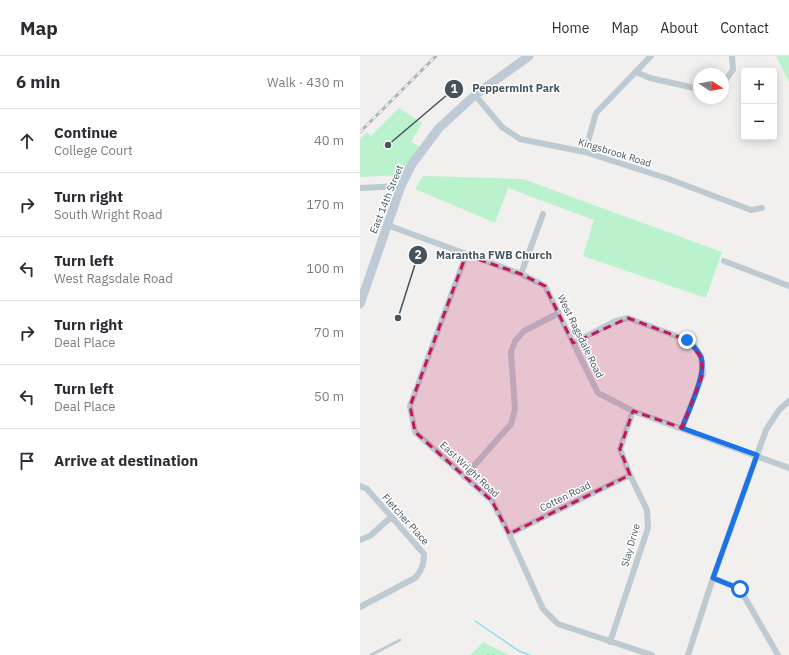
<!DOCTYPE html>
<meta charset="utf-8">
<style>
body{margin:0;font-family:"IBM Plex Sans",sans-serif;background:#f7f7f7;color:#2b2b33}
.controls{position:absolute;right:12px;top:12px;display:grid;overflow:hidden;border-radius:4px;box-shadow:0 2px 10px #0003}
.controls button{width:36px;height:36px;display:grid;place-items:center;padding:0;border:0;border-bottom:1px solid #e1e1e2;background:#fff;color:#2b2b33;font:20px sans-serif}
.compass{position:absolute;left:333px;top:12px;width:36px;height:36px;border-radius:50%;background:#fff;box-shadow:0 2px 10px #0003;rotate:101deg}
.stop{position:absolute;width:12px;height:12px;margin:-9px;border:3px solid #1a73e8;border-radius:50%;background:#fff}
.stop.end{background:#1a73e8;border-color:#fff;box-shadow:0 1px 4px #0008}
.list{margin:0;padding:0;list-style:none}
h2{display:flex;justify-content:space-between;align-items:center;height:52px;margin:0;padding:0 16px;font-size:17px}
h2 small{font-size:13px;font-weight:400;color:#7c7c81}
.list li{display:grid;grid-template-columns:26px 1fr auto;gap:12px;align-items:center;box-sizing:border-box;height:64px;padding:0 16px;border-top:1px solid #e1e1e2}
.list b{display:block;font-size:15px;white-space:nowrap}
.list p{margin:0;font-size:13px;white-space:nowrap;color:#7c7c81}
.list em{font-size:13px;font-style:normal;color:#7c7c81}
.icon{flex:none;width:22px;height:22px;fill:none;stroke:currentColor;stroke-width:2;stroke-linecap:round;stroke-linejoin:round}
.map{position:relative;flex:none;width:429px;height:599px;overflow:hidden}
header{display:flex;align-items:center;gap:24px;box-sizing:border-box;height:56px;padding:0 20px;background:#fff;border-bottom:1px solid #e1e1e2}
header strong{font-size:19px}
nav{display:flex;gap:22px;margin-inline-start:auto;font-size:14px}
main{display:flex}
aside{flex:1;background:#fff}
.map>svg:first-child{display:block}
.green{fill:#baf2ce}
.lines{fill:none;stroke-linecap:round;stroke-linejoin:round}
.stream{stroke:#84dff2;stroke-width:1.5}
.path{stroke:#6fd39f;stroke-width:1;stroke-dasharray:3 2;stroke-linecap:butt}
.lane{stroke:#becad2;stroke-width:3}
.street{stroke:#becad2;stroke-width:6}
.secondary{stroke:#becbd7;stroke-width:9}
.rail-casing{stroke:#b0b4ba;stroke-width:3}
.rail{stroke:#fff;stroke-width:1.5;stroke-dasharray:4.5;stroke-linecap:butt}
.route{stroke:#1a73e8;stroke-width:5}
.marked{fill:#c2185b;fill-opacity:0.2;stroke:#c2185b;stroke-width:3;stroke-dasharray:8 5;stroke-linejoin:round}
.labels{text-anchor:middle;stroke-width:3;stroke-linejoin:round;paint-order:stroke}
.street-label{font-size:10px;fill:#45535e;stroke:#fff}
.leader{fill:none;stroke:#45535e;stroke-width:1.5}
.callout-dot{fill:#45535e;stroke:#fff;stroke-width:1.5}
.mark-label{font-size:12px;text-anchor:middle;font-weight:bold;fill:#fff}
.callout-label{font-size:11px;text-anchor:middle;font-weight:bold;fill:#45535e;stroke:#fff;stroke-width:3;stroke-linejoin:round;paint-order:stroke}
</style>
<header>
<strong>Map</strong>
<nav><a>Home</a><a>Map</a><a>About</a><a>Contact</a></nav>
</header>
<main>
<aside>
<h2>6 min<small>Walk · 430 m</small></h2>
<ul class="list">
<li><svg class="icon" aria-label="ahead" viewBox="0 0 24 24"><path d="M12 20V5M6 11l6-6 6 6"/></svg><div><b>Continue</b><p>College Court</p></div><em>40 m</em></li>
<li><svg class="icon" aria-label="right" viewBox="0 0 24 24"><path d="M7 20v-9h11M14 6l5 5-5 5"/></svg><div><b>Turn right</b><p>South Wright Road</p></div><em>170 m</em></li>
<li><svg class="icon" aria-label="left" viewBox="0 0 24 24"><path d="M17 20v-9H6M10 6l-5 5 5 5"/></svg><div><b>Turn left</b><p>West Ragsdale Road</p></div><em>100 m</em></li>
<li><svg class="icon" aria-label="right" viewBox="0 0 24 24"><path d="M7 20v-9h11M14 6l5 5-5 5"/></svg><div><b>Turn right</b><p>Deal Place</p></div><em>70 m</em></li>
<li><svg class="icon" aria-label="left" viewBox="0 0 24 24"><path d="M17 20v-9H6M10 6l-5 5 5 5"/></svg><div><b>Turn left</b><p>Deal Place</p></div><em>50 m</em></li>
<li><svg class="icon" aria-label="arrive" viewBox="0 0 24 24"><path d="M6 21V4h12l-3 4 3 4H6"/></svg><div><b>Arrive at destination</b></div></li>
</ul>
</aside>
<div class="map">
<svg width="429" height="599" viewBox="0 0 429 599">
<rect width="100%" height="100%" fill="#f2efef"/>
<path class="green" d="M416 0H429V26Z
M39 52 62 67 51 86 60 91 43 119 0 121V83L7 76 11 80Z
M63 120 163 123 362 196 346 242 223 200 234 164 148 132 135 167 55 133Z
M123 586 149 599H110Z"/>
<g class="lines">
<path class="stream" d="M115 565 159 595 170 599"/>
<path class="path" d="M127 599H135"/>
<path class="lane" d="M11 599 40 584"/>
<path class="street" d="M276 16 290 22 339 33
M363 27 373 14 372 0
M115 39 142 71 160 83 225 96 309 123 391 154 402 152
M225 96 236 57 291 0
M0 132 41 130
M27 169 161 218 185 230 238 337 273 355 429 412
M106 199 50 350 55 376 132 445 149 478 183 553 198 568 292 599
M364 205 429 230
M161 218 183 158
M213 287 256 265 268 262 327 284 335 291 341 301 343 318 322 372
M104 421 151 368 155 353 151 296 155 285 164 275 199 257
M0 430 7 433 64 498C64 508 62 514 55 522L0 551
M149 478 270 419
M0 484 10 480 31 461
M353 522 380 533 418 599
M250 586 288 472 287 454 270 419 260 393 273 355
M328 599 353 522 406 374 419 354 429 345"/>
<path class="secondary" d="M0 248 41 130 52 108 79 72 115 39 169 0"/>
<defs>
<path id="rail" d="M0 76 76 0"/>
</defs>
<use href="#rail" class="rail-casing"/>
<use href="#rail" class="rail"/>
</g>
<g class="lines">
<path class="route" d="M327 284C332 289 338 294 341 301 347 317 328 356 322 372L397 399 353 522 380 533"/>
</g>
<path class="marked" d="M106 199 161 218 185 230 213 287 268 262 327 284 341 301 343 318 322 372 273 355 260 393 270 419 149 478 132 445 55 376 50 350Z"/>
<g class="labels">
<g class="street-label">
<text transform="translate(255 96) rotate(17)" y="4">Kingsbrook Road</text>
<text transform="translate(26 143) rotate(-68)" y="4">East 14th Street</text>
<text transform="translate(221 280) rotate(64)" y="4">West Ragsdale Road</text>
<text transform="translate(110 413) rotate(43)" y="4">East Wright Road</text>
<text transform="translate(205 440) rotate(-26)" y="4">Cotten Road</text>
<text transform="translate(46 463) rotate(48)" y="4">Fletcher Place</text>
<text transform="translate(270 489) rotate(-74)" y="4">Slay Drive</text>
</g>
</g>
<path class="leader" d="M28 89L94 33M38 262L58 199"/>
<g class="callout-dot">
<circle cx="28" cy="89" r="4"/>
<circle cx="38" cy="262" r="4"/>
<circle cx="94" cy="33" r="10"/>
<circle cx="58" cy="199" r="10"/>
</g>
<g class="mark-label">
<text x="94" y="37">1</text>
<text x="58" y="203">2</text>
</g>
<g class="callout-label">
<text x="156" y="36">Peppermint Park</text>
<text x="134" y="203">Marantha FWB Church</text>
</g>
</svg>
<div class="controls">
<button>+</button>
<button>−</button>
</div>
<svg class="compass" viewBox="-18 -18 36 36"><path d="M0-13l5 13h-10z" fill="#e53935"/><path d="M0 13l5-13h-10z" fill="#7c7c81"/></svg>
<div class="stop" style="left:380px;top:533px"></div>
<div class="stop end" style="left:327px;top:284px"></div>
</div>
</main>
